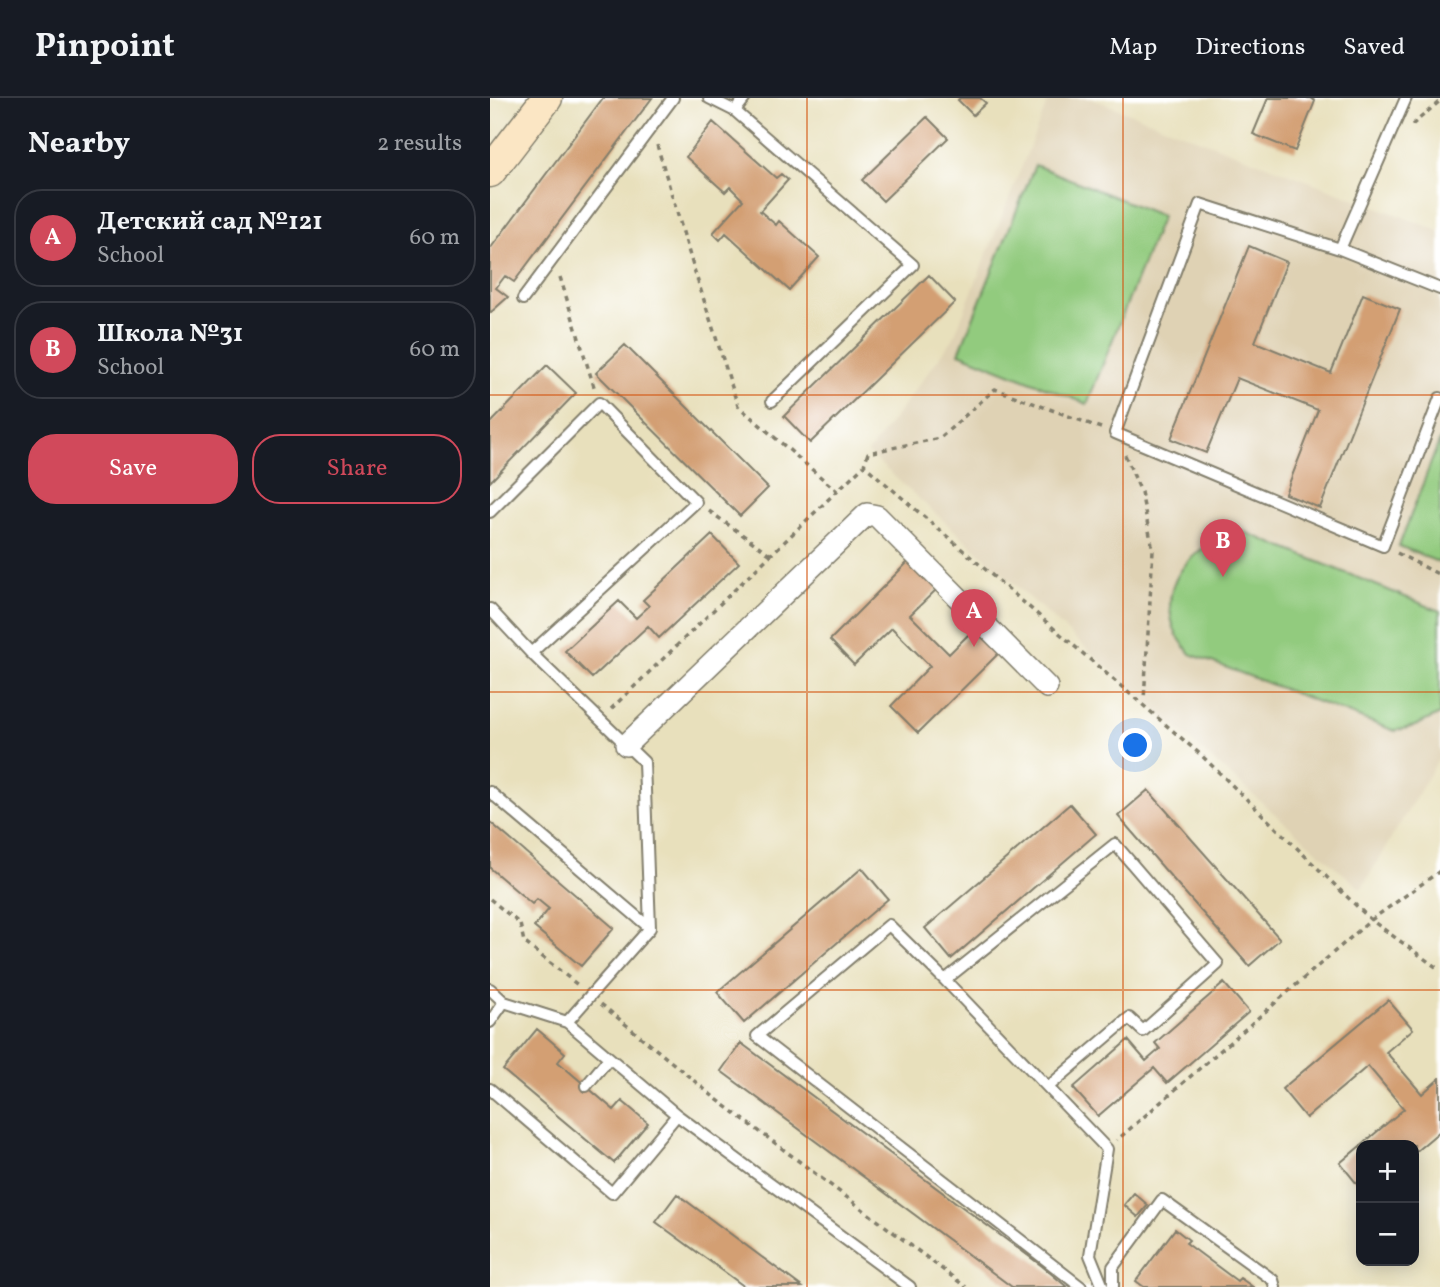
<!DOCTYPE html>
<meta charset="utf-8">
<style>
body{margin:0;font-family:Vollkorn,serif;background:#242831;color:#f1f3f6}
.controls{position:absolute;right:21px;bottom:21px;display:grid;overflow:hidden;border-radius:14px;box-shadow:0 4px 18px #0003}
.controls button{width:63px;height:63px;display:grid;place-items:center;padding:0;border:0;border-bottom:2px solid #363941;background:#171b24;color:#f1f3f6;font:35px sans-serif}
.you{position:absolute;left:646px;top:648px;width:24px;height:24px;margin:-18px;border:5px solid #fff;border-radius:50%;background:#1a73e8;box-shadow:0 0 0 10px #1a73e833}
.badge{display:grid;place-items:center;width:46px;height:46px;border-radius:50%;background:#d1495b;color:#fff;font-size:23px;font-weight:700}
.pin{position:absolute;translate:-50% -58px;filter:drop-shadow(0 2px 4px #0008)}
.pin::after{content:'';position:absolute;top:37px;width:24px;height:21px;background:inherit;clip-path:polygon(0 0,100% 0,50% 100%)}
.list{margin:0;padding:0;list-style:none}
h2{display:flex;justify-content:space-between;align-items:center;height:91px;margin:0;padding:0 28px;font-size:30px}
h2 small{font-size:23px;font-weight:400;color:#9ea1a6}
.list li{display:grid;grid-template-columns:46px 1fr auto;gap:21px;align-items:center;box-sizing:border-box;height:98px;margin:0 14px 14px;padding:0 14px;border:2px solid #363941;border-radius:28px}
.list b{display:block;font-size:26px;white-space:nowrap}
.list p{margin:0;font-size:23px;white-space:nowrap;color:#9ea1a6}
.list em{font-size:23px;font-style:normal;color:#9ea1a6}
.actions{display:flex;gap:14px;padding:21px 28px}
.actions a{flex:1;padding:16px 0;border:2px solid #d1495b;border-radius:28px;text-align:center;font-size:24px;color:#d1495b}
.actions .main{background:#d1495b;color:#fff}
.map{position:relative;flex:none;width:950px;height:1189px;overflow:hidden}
header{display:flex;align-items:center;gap:42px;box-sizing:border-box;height:98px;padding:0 35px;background:#171b24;border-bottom:2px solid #363941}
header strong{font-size:33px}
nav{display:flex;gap:38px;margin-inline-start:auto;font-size:24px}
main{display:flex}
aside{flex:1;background:#171b24}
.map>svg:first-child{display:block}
.built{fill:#dfd2b4}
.green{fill:#92cb7e;stroke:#57744d;stroke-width:2}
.building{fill:#d39f73}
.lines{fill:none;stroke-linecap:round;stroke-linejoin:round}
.lane-casing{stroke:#827e6c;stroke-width:14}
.street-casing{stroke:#827e6c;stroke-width:24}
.secondary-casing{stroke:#827e6c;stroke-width:33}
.path{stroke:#827e6c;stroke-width:3.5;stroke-dasharray:5 5;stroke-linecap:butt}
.lane{stroke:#fff;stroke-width:10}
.street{stroke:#fff;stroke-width:21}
.secondary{stroke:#fbe6c4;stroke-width:30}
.grid{fill:none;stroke:#d4530e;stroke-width:2;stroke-opacity:0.55}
</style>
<header>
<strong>Pinpoint</strong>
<nav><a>Map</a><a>Directions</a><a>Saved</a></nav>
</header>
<main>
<aside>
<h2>Nearby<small>2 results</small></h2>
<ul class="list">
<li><span class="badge">A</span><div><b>Детский сад №121</b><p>School</p></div><em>60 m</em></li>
<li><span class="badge">B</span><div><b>Школа №31</b><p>School</p></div><em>60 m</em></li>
</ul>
<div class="actions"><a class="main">Save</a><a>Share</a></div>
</aside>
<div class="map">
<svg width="950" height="1189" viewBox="0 0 950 1189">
<rect width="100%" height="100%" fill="#fff"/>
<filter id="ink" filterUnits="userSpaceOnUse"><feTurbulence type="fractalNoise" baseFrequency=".0143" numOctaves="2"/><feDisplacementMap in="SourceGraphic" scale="14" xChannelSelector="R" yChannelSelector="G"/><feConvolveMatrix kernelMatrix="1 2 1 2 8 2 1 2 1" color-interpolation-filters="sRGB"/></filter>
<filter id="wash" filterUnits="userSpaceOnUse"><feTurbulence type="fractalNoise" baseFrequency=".00686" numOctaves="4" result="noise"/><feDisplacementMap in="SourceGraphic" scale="28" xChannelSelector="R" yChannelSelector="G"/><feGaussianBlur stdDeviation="1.57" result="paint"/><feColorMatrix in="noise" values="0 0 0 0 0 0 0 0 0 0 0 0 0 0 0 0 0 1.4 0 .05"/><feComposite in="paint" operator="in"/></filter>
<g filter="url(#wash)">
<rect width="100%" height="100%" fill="#e8e0bc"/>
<path class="built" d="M559 0H600L950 133V659L871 791 654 602 378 355 463 241Z"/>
<path class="green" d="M545 67 672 118 597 306 469 255Z
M950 341V465L909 448Z
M752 433 950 513V616L925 628 905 633 700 556C696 549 688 541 685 533 666 481 706 445 752 433Z"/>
<g id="blocks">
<path class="building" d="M113 0H162L24 184 15 178 6 190 18 199 0 215V151Z
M470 0H490L496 5 483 17 468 2Z
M778 0H821L825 3 805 53 763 36Z
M437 19 458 40 393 103 372 82Z
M223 24 286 80 291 76 298 82 270 113 286 127 289 123 329 159 299 192 236 135 230 142 223 135 253 102 240 89 235 94 196 59Z
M759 148 797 164 765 244 841 275 873 196 910 211 830 410 795 396 828 312 747 280 716 355 681 341Z
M439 177 465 204 320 345 294 318Z
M135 247 278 390 250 418 106 275Z
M57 267 86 295 0 384V326Z
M222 437 249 465 169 540 158 528 102 580 75 553 129 503 146 520 159 508 153 502Z
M421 461 449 489 420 517 459 556 484 531 509 555 428 635 401 608 440 568 402 530 364 567 340 542Z
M658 692 790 841 759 868 628 718Z
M580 706 606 736 461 861 435 830Z
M0 724 124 830 91 868 44 829 59 811 47 801 42 806 0 770Z
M372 770 398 801 254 925 227 894Z
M734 885 759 914 677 985 664 970 608 1018 583 990 638 942 656 963 670 951 665 945Z
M898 902 923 931 896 954 932 996 950 980V1033L924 1055V1047H871V1091L850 1065 914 1011 878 968 816 1020 792 991Z
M47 931 75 955 68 964 124 1012 132 1003 158 1025 124 1065 13 972Z
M251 945 552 1168 577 1189H522L231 973Z
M644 1095 658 1107 648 1119 634 1107Z
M187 1096 312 1189H255L166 1124Z
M685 1131 699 1142 696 1145 747 1183 750 1180 763 1189H654L646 1183Z"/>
</g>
</g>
<g filter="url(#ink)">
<use href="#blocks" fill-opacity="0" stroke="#827e6c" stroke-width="2"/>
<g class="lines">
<defs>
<path id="lane" d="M219 0 245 13 255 0
M916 0 850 151 710 106 625 335 893 448 950 300
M245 13 423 167 282 303
M850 151 950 191
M33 201 183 0
M0 414 109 305 206 404 41 555
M0 511 41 555 154 664 160 830 77 924
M0 694 160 830
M455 882 617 1051 600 1157 613 1189
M0 891 14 904 77 924 187 1017 420 1189
M0 924 14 904
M96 988 119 960
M558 989 639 920 653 933 728 866 625 746 455 882 399 827 267 938 591 1189
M0 991 122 1095 187 1017
M623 1189V1169L672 1102 783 1182 785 1189"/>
<path id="street" d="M136 647 377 416 387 418 557 589"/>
<path id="secondary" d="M0 74 57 0"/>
</defs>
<use href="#lane" class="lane-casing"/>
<use href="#street" class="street-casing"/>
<use href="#secondary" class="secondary-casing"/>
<path class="path" d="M922 27 950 3
M167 47 203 168 248 308 347 393
M70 179 105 292
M611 330 505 291 450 340 378 355 374 367 711 657 881 822 627 1042
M635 357 651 394 663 452 654 602
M219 413 281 457
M907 455 950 477
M121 611 374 367
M950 773 881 822 950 872
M0 801 30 826 34 844 89 888
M111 906 225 1000 476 1189"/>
<use href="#lane" class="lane"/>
<use href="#street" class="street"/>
<use href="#secondary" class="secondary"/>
</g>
</g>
<path class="grid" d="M317 0V1189M633 0V1189M0 297H950M0 594H950M0 892H950"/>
</svg>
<div class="controls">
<button>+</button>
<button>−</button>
</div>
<div class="you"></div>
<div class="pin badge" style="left:484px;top:549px">A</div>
<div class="pin badge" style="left:733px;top:479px">B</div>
</div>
</main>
